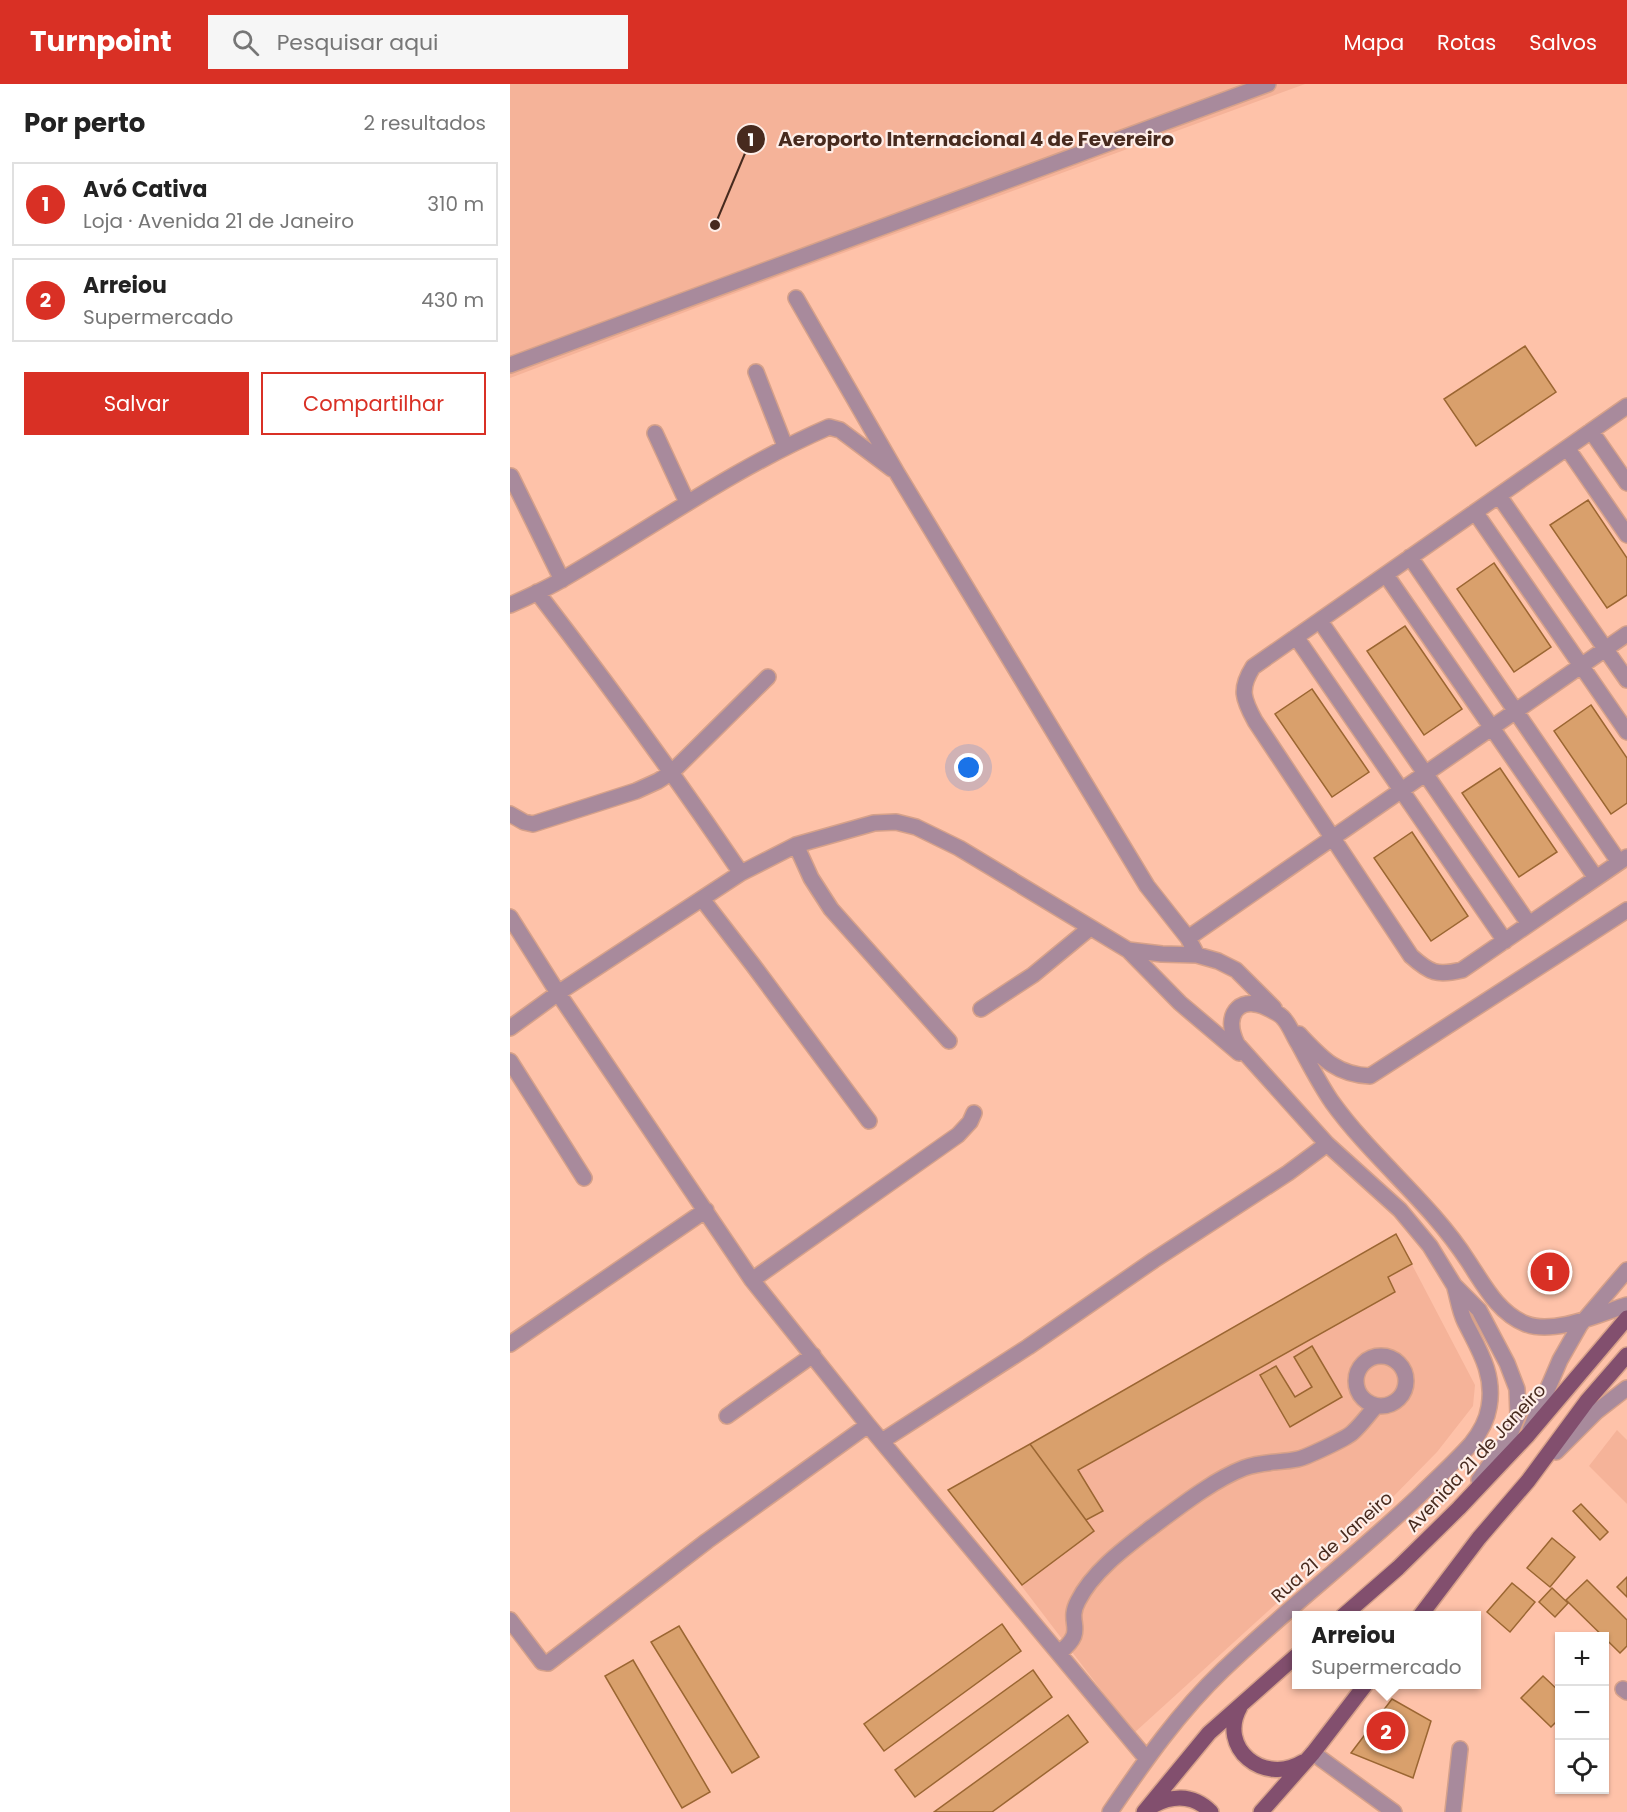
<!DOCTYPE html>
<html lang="pt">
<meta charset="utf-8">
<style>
body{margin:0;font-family:Poppins,sans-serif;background:#f6f6f6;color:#222}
.controls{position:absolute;right:18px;bottom:18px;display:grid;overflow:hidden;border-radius:0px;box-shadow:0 2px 4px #0004}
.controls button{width:54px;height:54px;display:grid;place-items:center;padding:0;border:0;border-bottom:2px solid #e0e0e0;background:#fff;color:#222;font:30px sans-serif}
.you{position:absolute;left:459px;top:684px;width:21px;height:21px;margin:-15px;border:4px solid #fff;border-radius:50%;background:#1a73e8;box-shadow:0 0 0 9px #1a73e833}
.badge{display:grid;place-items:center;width:39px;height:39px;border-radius:50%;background:#d93025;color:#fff;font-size:20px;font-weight:700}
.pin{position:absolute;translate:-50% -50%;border:3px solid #fff;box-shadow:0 2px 6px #0006}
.popup{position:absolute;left:782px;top:1527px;width:189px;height:78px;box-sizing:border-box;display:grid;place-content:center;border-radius:0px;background:#fff;filter:drop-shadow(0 2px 4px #0005);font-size:20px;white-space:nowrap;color:#767676}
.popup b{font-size:22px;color:#222}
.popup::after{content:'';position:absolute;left:50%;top:100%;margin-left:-12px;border:12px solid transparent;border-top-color:#fff}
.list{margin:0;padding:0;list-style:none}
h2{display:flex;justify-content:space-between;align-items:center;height:78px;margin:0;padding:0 24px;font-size:26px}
h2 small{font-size:20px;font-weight:400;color:#767676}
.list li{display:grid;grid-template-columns:39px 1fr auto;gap:18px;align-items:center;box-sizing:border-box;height:84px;margin:0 12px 12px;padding:0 12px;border:2px solid #e0e0e0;border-radius:0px}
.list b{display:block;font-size:22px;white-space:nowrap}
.list p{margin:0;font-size:20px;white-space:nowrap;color:#767676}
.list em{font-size:20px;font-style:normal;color:#767676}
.actions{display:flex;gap:12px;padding:18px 24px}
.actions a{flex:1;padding:14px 0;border:2px solid #d93025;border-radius:0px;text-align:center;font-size:21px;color:#d93025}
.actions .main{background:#d93025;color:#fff}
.icon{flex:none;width:33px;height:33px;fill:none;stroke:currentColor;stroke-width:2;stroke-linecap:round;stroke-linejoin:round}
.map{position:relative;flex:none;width:1117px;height:1728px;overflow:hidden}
header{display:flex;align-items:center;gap:36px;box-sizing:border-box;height:84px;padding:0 30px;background:#d93025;color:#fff}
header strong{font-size:28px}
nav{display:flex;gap:33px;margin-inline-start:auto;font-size:21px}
.search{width:420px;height:54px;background:#f6f6f6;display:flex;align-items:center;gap:15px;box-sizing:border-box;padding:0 21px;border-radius:0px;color:#767676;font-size:22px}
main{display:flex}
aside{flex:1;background:#fff}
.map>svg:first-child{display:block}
.built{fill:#f5b399}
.building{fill:#d9a06c;stroke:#9b6632;stroke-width:1.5}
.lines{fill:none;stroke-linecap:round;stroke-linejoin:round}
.minor-casing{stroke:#d6a18a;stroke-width:18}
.major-casing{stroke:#d6a18a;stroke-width:18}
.minor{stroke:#a88a9c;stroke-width:15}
.major{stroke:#824f6e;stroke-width:15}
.labels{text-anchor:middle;stroke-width:4.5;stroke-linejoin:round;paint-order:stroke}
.street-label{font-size:18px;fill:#472a1e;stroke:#feeee8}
.leader{fill:none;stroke:#472a1e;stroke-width:2}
.callout-dot{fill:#472a1e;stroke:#feeee8;stroke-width:2}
.mark-label{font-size:18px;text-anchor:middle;font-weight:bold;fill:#fff}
.callout-label{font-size:20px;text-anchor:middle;font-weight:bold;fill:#472a1e;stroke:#feeee8;stroke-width:4.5;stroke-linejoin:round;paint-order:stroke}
</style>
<header>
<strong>Turnpoint</strong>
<div class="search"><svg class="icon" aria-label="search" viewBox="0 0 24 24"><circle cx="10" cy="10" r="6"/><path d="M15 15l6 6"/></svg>Pesquisar aqui</div>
<nav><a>Mapa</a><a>Rotas</a><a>Salvos</a></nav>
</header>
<main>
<aside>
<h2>Por perto<small>2 resultados</small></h2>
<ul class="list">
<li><span class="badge">1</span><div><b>Avó Cativa</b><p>Loja · Avenida 21 de Janeiro</p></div><em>310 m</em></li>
<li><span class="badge">2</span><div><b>Arreiou</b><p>Supermercado</p></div><em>430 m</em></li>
</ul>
<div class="actions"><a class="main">Salvar</a><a>Compartilhar</a></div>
</aside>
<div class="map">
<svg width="1117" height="1728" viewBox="0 0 1117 1728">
<rect width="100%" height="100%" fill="#fec2a9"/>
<path class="built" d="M0 0H795L284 187 0 294Z
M886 1150 965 1301 963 1322 927 1368 877 1419 624 1649 438 1406Z
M1107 1346 1117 1356V1420L1079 1382Z"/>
<path class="building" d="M1015 262 1046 308 966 362 934 315Z
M1078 416 1117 474V511L1097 524 1040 441Z
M984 479 1041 563 1004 588 947 505Z
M895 542 952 625 914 651 857 567Z
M802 605 859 688 822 713 765 630Z
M1081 621 1117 674V719L1101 730 1044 647Z
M990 684 1047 768 1009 793 952 709Z
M902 748 958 832 921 857 864 774Z
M886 1150 902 1180 878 1193 885 1208 568 1386 593 1427 576 1436 520 1360Z
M802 1262 832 1313 780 1343 750 1291 766 1282 785 1313 802 1303 784 1273Z
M520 1360 584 1447 512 1501 438 1406Z
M1071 1420 1098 1448 1090 1456 1063 1427Z
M1042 1454 1065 1473 1040 1503 1017 1484Z
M1117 1493V1513L1107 1503Z
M1077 1496 1117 1536V1562L1110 1569 1056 1516Z
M1002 1499 1025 1518 1000 1548 977 1528Z
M1042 1504 1058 1519 1045 1533 1029 1518Z
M492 1540 511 1567 374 1667 354 1640Z
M169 1542 249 1673 222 1689 141 1558Z
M123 1576 200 1708 172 1724 95 1592Z
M523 1586 542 1613 405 1713 385 1686Z
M1033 1592 1050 1608V1634L1041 1643 1011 1614Z
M882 1615 921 1637 903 1694 841 1669Z
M558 1631 578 1658 482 1728H424Z"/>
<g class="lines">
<defs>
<path id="minor" d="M286 214 387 389 637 802 678 854 687 871
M0 281 758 0
M246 288 275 362
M1117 322 743 583C729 605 733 615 745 637L901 872C920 889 927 892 952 886L1117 773
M1081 347 1117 399
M145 349 177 418
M1057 364 1117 451
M1 392 52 496
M989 412 1117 596
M965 428 1117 648
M900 473 1109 778
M876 491 1086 794
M27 508C98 600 166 693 231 789
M0 521C18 513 36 505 53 495 143 443 224 384 319 343L330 346 382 385
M810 537 1019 840
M786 553 995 857
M0 730 14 738 23 740 126 707 148 697 162 688 258 593
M286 761 301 794 321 825 439 957
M192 815 243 881 359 1037
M0 833 48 909 242 1196 358 1341 636 1674
M678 854 1117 550
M618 866 652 870 687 871 708 877 726 886 764 924
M471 925 523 891 580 844
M0 944 48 909 231 789 286 761 364 739 386 738 406 743 449 764 618 866 670 919 729 969
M789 950C811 973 826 991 860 992L1117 826
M0 977 74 1094
M242 1196 448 1051 460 1038 464 1029
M0 1260 196 1126
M846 1297a25 25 0 1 1 50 0a25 25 0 1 1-50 0Z
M217 1332 303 1271
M1020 1346 1050 1276 1070 1241 1117 1186
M372 1357 518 1263 644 1176 778 1089 817 1060
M1046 1368 1087 1327 1117 1304
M969 1396 999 1353 1008 1331 1007 1305 997 1279 969 1226 944 1201 920 1162 890 1126 817 1060 727 960C711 928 733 908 763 927 767 929 772 932 774 935 780 942 783 951 788 959 799 979 809 999 822 1018 863 1075 920 1118 958 1177 974 1201 988 1229 1016 1240 1044 1251 1089 1230 1117 1221
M0 1536 32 1578 38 1579 197 1457 358 1341
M549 1569C579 1545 555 1541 568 1517 583 1487 616 1463 642 1443 669 1423 703 1396 734 1384 753 1377 770 1379 788 1375 797 1373 835 1355 842 1349 851 1341 858 1331 866 1322
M1113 1605 1117 1608
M803 1669 884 1728
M600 1728C634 1678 669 1628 713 1586 776 1525 846 1472 910 1411 927 1394 945 1378 961 1360 969 1350 977 1336 979 1323 985 1290 969 1266 955 1238 950 1228 948 1215 945 1204
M943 1728 950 1665"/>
<path id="major" d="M833 1532 888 1484 949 1424 1018 1351 1117 1234
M910 1532 969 1454 1018 1397 1077 1317 1117 1271
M730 1623C707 1664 754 1702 793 1678
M639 1724C660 1711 682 1709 701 1728
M634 1728 699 1649 786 1572
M751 1728 803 1669 856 1600"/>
</defs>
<use href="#minor" class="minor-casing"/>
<use href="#major" class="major-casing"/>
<use href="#minor" class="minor"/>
<use href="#major" class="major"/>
</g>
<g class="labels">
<g class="street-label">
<text transform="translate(966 1374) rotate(-47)" y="6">Avenida 21 de Janeiro</text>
<text transform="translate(822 1463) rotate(-42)" y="6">Rua 21 de Janeiro</text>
</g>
</g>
<path class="leader" d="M205 141L241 55"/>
<g class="callout-dot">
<circle cx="205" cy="141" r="6"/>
<circle cx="241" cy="55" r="15"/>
</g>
<g class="mark-label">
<text x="241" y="62">1</text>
</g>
<g class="callout-label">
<text x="466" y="62">Aeroporto Internacional 4 de Fevereiro</text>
</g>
</svg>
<div class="controls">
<button>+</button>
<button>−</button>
<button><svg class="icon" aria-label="locate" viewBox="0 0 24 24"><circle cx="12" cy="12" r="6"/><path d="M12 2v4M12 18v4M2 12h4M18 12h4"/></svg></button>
</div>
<div class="you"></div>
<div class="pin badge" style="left:1040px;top:1188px">1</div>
<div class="pin badge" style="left:876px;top:1647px">2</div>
<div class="popup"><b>Arreiou</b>Supermercado</div>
</div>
</main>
